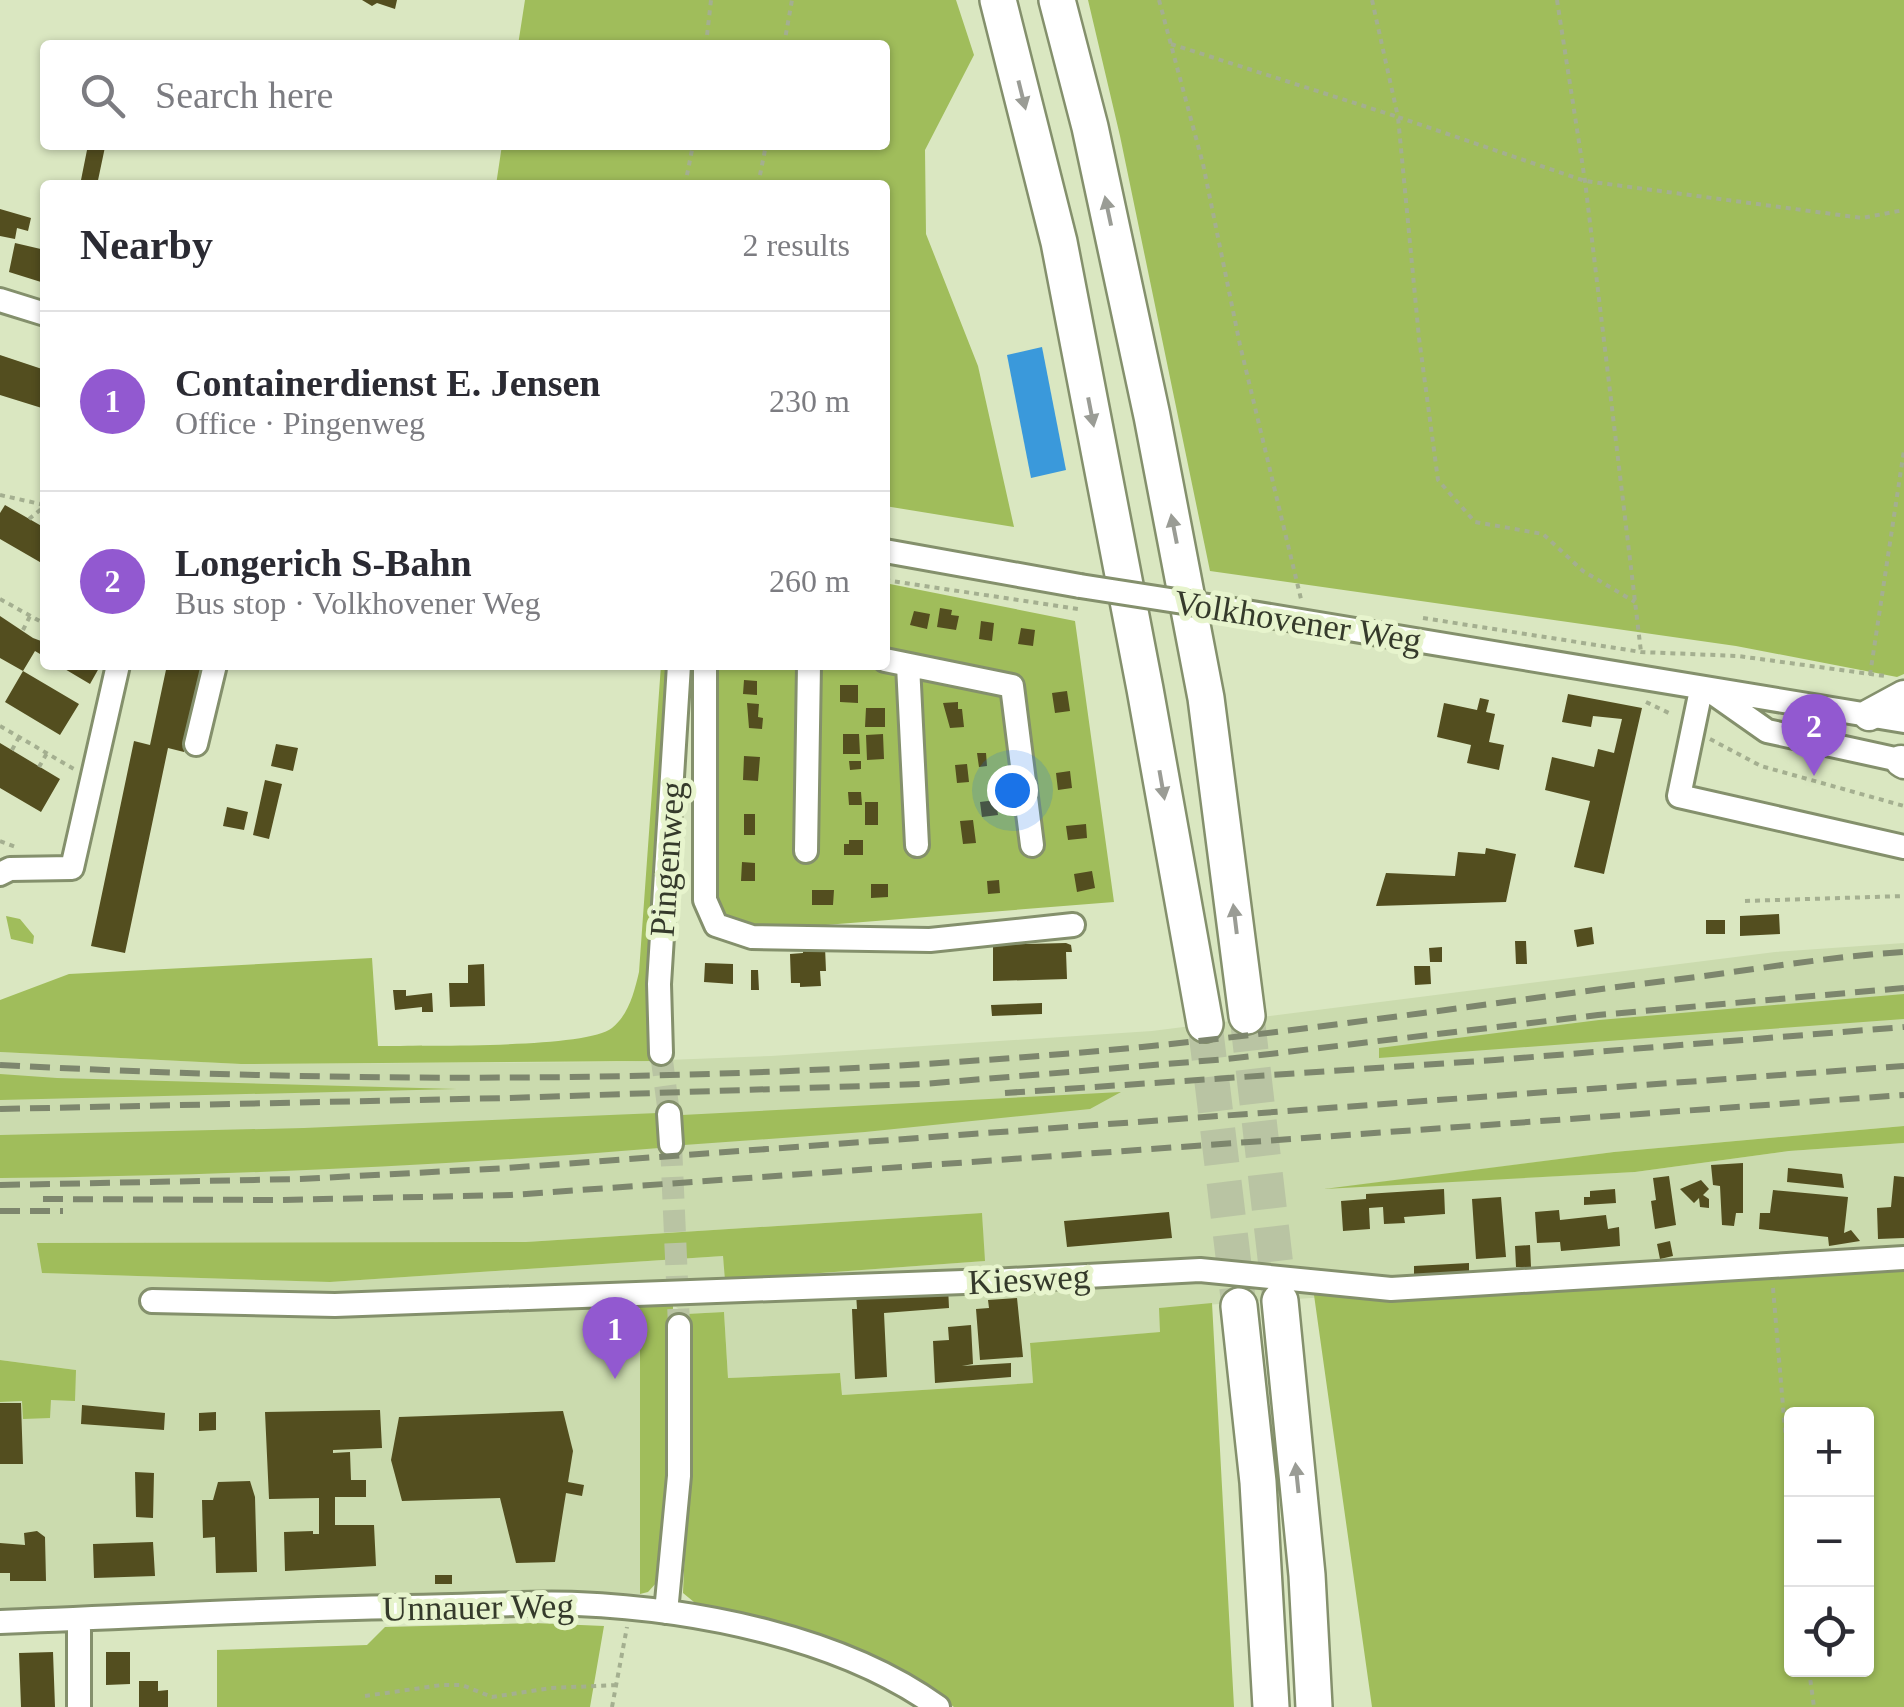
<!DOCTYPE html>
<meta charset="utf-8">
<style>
body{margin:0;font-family:Georgia,serif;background:#f7f7f7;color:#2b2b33}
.controls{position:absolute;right:30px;bottom:30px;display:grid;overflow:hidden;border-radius:10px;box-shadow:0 2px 8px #0004}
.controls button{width:90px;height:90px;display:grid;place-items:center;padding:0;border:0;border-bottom:2px solid #e1e1e2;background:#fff;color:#2b2b33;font:50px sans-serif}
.you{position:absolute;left:1012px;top:790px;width:35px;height:35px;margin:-25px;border:8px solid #fff;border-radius:50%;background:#1a73e8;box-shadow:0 0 0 15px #1a73e833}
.badge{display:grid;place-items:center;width:65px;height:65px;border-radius:50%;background:#9259d0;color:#fff;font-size:32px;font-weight:700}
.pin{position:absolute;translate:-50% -82px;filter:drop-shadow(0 2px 5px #0008)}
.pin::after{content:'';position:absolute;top:52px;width:35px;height:30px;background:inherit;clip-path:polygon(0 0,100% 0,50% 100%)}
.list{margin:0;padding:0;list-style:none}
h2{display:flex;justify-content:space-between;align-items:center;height:130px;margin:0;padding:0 40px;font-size:42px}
h2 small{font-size:32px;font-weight:400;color:#7c7c81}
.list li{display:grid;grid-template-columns:65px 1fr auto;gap:30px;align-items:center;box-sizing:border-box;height:180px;padding:0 40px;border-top:2px solid #e1e1e2}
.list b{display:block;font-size:38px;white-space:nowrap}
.list p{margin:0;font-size:32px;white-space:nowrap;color:#7c7c81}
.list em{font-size:32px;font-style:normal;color:#7c7c81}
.icon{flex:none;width:55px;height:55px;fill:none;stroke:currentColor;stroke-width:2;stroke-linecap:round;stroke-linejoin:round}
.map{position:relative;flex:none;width:1904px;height:1707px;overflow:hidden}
.search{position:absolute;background:#fff;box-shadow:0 2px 8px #0004;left:40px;top:40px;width:850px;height:110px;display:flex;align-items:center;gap:25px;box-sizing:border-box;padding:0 35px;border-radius:10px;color:#7c7c81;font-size:38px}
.panel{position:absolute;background:#fff;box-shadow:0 2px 8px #0004;left:40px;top:180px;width:850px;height:490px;border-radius:10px}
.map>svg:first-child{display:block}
.built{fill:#cbdbae;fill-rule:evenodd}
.green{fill:#a0bd5b;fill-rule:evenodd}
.water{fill:#3a99db}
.building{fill:#534e1f}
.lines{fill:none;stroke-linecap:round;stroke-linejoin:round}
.minor-tunnel{stroke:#b9c4a3;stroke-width:22;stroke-dasharray:22 11;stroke-linecap:butt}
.highway-tunnel{stroke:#b9c4a3;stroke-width:35;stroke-dasharray:35 18;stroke-linecap:butt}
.minor-casing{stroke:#84906c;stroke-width:28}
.major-casing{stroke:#84906c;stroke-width:35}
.highway-casing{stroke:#84906c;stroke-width:40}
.path{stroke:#a4af90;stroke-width:4;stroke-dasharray:5 5;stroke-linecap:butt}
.minor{stroke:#fff;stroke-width:22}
.major{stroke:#fff;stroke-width:30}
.highway{stroke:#fff;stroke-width:35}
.rail{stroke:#7d866d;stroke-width:6;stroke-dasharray:20 10;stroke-linecap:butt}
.minor-bridge-casing{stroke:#84906c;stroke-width:28;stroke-linecap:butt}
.minor-bridge{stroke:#fff;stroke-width:22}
.oneway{fill:#9a9c95}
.labels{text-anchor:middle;stroke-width:10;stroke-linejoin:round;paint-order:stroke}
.street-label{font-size:35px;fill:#353a2b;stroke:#e7f4cd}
</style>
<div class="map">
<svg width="1904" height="1707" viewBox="0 0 1904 1707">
<rect width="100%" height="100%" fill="#dae7c1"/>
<path class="built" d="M1904 943V1126L1614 1152 1344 1187 1635 1172 1789 1151 1904 1143V1249L1386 1293 1160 1308 1161 1332 1030 1344 1033 1383 842 1395 840 1373 728 1378 724 1312 686 1314 673 1305 641 1306 640 1594 578 1593 0 1612V1402L23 1401V1419L51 1400 76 1370 0 1360V1052L241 1064 616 1062 771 1056 1152 1031 1775 952ZM982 1213 984 1261 726 1280 723 1256 330 1282 43 1273 38 1243 526 1242Z"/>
<path class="green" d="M525 0H956L974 55 925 150 926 234 978 366 1014 527 885 506V185H496L502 145H885V45H518Z
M1088 0H1904V674L1897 677 1736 646 1210 571 1120 136Z
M885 583 1075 621 1114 902 750 931 724 919 712 900 715 665H885Z
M661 665H670L650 988 652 1061 241 1064 0 1052V1000L69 974 372 958 378 1046C420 1045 586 1049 612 1028 629 1014 634 993 639 972Z
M6 916 20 919 34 936 33 944 11 939Z
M1904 994V1019L1379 1058V1048L1599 1020Z
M0 1074 57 1078 457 1089 0 1100Z
M1121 1092 1090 1109 865 1132 684 1145 682 1115Z
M658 1113 659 1148C440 1166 220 1176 0 1178V1135L304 1128Z
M1904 1126V1143L1789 1151 1635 1172 1324 1189 1614 1152Z
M982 1213 985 1261 725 1280 723 1256 330 1282 42 1273 37 1243 526 1242Z
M1904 1262V1707H1372L1314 1295ZM1792 1414H1866V1670H1792Z
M1212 1303 1234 1707H954C882 1650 787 1633 700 1607L683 1593 688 1479 686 1314 724 1312 728 1378 840 1373 842 1395 1033 1383 1030 1343 1160 1332 1159 1308Z
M673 1305 672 1476 658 1581 648 1592 640 1594V1306Z
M0 1360 76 1370 75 1401 51 1400 50 1418 23 1419 22 1401 0 1402Z
M534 1623 604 1626 590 1707H217V1650L367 1645 385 1627Z"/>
<path class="water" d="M1042 347 1066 470 1031 478 1007 355Z"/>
<path class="building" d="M362 0H397L395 9 377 3 372 6Z
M88 145 105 147 97 185H80Z
M0 209 31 218 28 231 17 228 15 239 0 236Z
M15 243 45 250 41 282 9 272Z
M0 355 45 370V409L0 395Z
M5 505 45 528V565L0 539V513Z
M940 608 952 610 951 615 959 616 956 630 937 627Z
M914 611 930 614 927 629 910 625Z
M0 616 33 638 41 641 45 635V657L35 651 23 671 0 658Z
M981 621 994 623 992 641 979 639Z
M1021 628 1035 630 1033 646 1018 644Z
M58 665H94L99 668 90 684Z
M167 665H203L184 752 168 748 125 953 91 946 134 741 150 745Z
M23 671 79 704 60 735 5 702Z
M744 680 757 681V695L743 694Z
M840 685H858V703L840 702Z
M1067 691 1070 711 1055 713 1052 693Z
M1568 694 1642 708 1604 874 1574 867 1590 801 1545 790 1552 757 1594 767 1598 749 1614 753 1622 719 1593 716 1591 727 1562 722Z
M1480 698 1489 700 1486 712 1495 714 1489 742 1504 745 1499 770 1467 763 1471 745 1437 737 1444 703 1477 710Z
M958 702V709H962L964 727 950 728 943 703Z
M747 703 759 704 758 717 763 718 762 729 749 728Z
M866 708H885V727H865Z
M843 734H859L860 754H843Z
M883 734 884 759 867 760 866 735Z
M0 743 60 779 41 812 0 788Z
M276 744 298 748 293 771 271 766Z
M977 753H986L987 766 979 767Z
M744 756 760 757 758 781 743 780Z
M849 761H861V769L850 770Z
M967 764 969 782 957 783 955 765Z
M1070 771 1072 788 1058 790 1056 773Z
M265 780 282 784 269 839 253 835Z
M848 792H861L862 805H849Z
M996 800 998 815 982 817 980 802Z
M865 802H878V825H865Z
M227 807 248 812 244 830 223 826Z
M744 814H755V835H744Z
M973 820 976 843 963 844 960 821Z
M1086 824 1087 838 1068 840 1066 826Z
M849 840H863V855H844V844H849Z
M1486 848 1516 854 1506 902 1376 906 1386 873 1455 876 1458 852 1485 854Z
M742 862 755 863V881H741Z
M1092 871 1095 888 1077 892 1074 874Z
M999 880 1000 893 988 894 987 881Z
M871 884H888V897L871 898Z
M812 890H834L833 905H812Z
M1779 914 1780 934 1740 936V916Z
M1706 920H1725V934H1706Z
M1592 927 1594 944 1577 947 1574 930Z
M1515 941H1526L1527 964H1516Z
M1066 943 1071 945 1072 952H1066L1067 979 993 981V945Z
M825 947 826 971H820L821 986 800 987V983H791L790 954 803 953V948Z
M1442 947V962H1430L1429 948Z
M705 963 733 964V984L704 982Z
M484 964 485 1006 450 1007 449 983H468V965Z
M1414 966H1430L1431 984 1415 985Z
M751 970H758L759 990H751Z
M393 990H406V996L432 993 433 1012H422V1007L395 1010Z
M1042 1003V1014L992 1016 991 1005Z
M1743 1163V1213H1736L1734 1226 1722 1225 1720 1186 1713 1185 1711 1165Z
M1788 1168 1842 1174 1844 1188 1787 1182Z
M1669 1176 1676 1225 1655 1229 1651 1201 1656 1200 1653 1178Z
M1894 1176 1904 1177V1238L1878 1239 1877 1208 1891 1207Z
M1701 1180 1709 1189 1703 1195 1709 1199V1208L1700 1207 1699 1198 1694 1203 1680 1189Z
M1444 1189 1445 1214 1404 1217 1405 1223 1384 1224 1383 1207 1369 1208 1370 1229 1343 1231 1341 1201 1366 1199V1194Z
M1615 1189 1616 1203 1584 1205V1197H1590V1191Z
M1773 1190 1848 1197 1844 1233 1851 1230 1860 1241 1829 1246 1828 1237 1759 1229 1760 1213H1770Z
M1501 1197 1506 1257 1476 1259 1472 1199Z
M1559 1210 1560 1220 1606 1215 1608 1229 1619 1227 1620 1246 1561 1251 1560 1242 1537 1243 1535 1212Z
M1169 1212 1172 1238 1067 1247 1064 1221Z
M1670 1241 1673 1256 1660 1259 1657 1244Z
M1530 1245 1531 1267H1516L1515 1246Z
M1469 1263V1274L1414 1276V1266Z
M948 1286 949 1308 884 1313 887 1377 855 1379 852 1309H857L856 1293Z
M1017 1298 1023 1357 980 1360 976 1309 989 1308 988 1300Z
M971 1325 973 1364 962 1366 1011 1363V1377L935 1383 933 1341 949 1340 948 1327Z
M0 1403H21L23 1464H0Z
M82 1405 165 1413 164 1430 81 1424Z
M380 1410 382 1448 333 1450V1453L350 1452 351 1480H366V1497H335V1525H374L376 1566 285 1571 284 1532 313 1531V1534H319V1498L269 1499 265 1412Z
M563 1411 573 1451 568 1482 584 1485 582 1496 566 1493 555 1562 516 1563 500 1498 402 1501 391 1460 399 1417Z
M216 1412V1430L199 1431V1413Z
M135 1472 154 1473 153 1518 136 1517Z
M250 1481 255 1497 257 1572 216 1573 215 1537 203 1538 202 1500H213L218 1482Z
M37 1531 45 1537 46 1581H10V1573H0V1543L25 1545 24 1533Z
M153 1542 155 1576 94 1578 93 1544Z
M435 1575H452V1584H435Z
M53 1652 55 1707H21L19 1653Z
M106 1652H130V1684L106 1685Z
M139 1681H158V1691L168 1690V1707H139Z"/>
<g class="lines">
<path class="minor-tunnel" d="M661 1053 669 1114
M671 1144 679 1326"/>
<path class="highway-tunnel" d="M1247 1016 1280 1301
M1205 1024 1239 1306"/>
<defs>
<path id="minor" d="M0 300 45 314
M885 551 1080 586
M1228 609 1904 721
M885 660 1012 686 1032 845
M705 665V900L716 925 752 937 930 940 1073 925
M908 665 917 845
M1701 690 1679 796 1904 847
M1713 693 1767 731 1904 761
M196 744 215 665
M806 851 809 665
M0 874 10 869 72 868 118 665
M661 1053 659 984 679 665
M669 1114 671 1144
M152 1301 335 1305 991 1281 1200 1270 1391 1289 1904 1258
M666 1612 679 1476V1326
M79 1619V1707
M0 1622C134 1617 268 1609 402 1607 460 1607 519 1602 577 1604 695 1609 841 1637 938 1707"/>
<path id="major" d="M1869 715 1904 696
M1901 761 1904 763"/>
<path id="highway" d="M998 0 1059 242 1145 689 1205 1024
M1057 0 1090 127 1152 416 1206 698 1247 1016
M1280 1301 1307 1575 1314 1707
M1239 1306 1258 1482 1271 1707"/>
</defs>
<use href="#minor" class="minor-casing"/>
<use href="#major" class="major-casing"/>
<use href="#highway" class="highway-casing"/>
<path class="path" d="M1159 0 1203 164 1240 345 1301 599
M1372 0 1398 117 1585 181 1862 218 1904 210
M1557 0 1585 181 1641 652
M1171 44 1398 117 1419 338 1438 480 1475 522 1543 534 1583 571 1635 602
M706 45 711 0
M784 45 792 0
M685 185 693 145
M758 185 766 145
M0 495 45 505
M29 519 45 506
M885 580 1078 609
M0 599 45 624
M1423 618 1641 652 1738 656 1885 676
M23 630 30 616
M1870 675 1904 450
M1646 702 1673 715
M0 726 74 769
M1710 739 1761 766 1904 806
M12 750 19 737
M39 767 47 753
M0 841 16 847
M1745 901 1904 896
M1773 1288 1792 1513
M1809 1670 1814 1707
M365 1696 442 1685H462L492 1697 551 1688 617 1685
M612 1707 627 1627"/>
<use href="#minor" class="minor"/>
<use href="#major" class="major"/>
<use href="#highway" class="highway"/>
<path class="rail" d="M0 1065C381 1085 761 1083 1142 1047 1330 1028 1516 999 1704 976 1770 967 1837 956 1904 952
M1005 1093 1495 1060 1904 1027
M0 1109 507 1098 923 1084 1227 1059 1598 1015 1904 988
M0 1185 300 1179 507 1168 1904 1066
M43 1199 280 1200 511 1195 1904 1095
M0 1211H63"/>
<defs>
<path id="minor-bridge" d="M1080 586 1228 609"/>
</defs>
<use href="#minor-bridge" class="minor-bridge-casing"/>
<use href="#minor-bridge" class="minor-bridge"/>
</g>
<defs><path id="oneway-solid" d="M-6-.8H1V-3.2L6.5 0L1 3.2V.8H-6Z" transform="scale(2.5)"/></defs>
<g class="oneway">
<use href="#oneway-solid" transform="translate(1022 95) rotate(76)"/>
<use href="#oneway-solid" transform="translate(1108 211) rotate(-102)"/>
<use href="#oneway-solid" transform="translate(1091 412) rotate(79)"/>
<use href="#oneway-solid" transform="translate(1174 529) rotate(-101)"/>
<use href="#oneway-solid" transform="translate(1162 785) rotate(80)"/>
<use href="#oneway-solid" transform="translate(1235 919) rotate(-97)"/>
<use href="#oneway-solid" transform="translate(1297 1478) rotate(-96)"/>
</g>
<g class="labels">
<g class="street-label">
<text transform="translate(1298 621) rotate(9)" y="12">Volkhovener Weg</text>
<text transform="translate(667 859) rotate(-86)" y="12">Pingenweg</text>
<text transform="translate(1029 1279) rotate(-3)" y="12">Kiesweg</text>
<text transform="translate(478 1607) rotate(-1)" y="12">Unnauer Weg</text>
</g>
</g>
</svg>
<div class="controls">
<button>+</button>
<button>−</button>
<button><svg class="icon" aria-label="locate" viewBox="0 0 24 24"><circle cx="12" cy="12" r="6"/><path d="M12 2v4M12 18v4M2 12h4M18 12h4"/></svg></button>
</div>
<div class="you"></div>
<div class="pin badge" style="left:615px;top:1379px">1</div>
<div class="pin badge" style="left:1814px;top:776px">2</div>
<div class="search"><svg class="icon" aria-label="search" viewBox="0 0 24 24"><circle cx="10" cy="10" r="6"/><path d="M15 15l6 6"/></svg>Search here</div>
<section class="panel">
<h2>Nearby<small>2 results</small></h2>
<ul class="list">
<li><span class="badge">1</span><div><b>Containerdienst E. Jensen</b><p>Office · Pingenweg</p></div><em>230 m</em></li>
<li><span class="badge">2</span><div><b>Longerich S-Bahn</b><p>Bus stop · Volkhovener Weg</p></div><em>260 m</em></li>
</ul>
</section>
</div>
